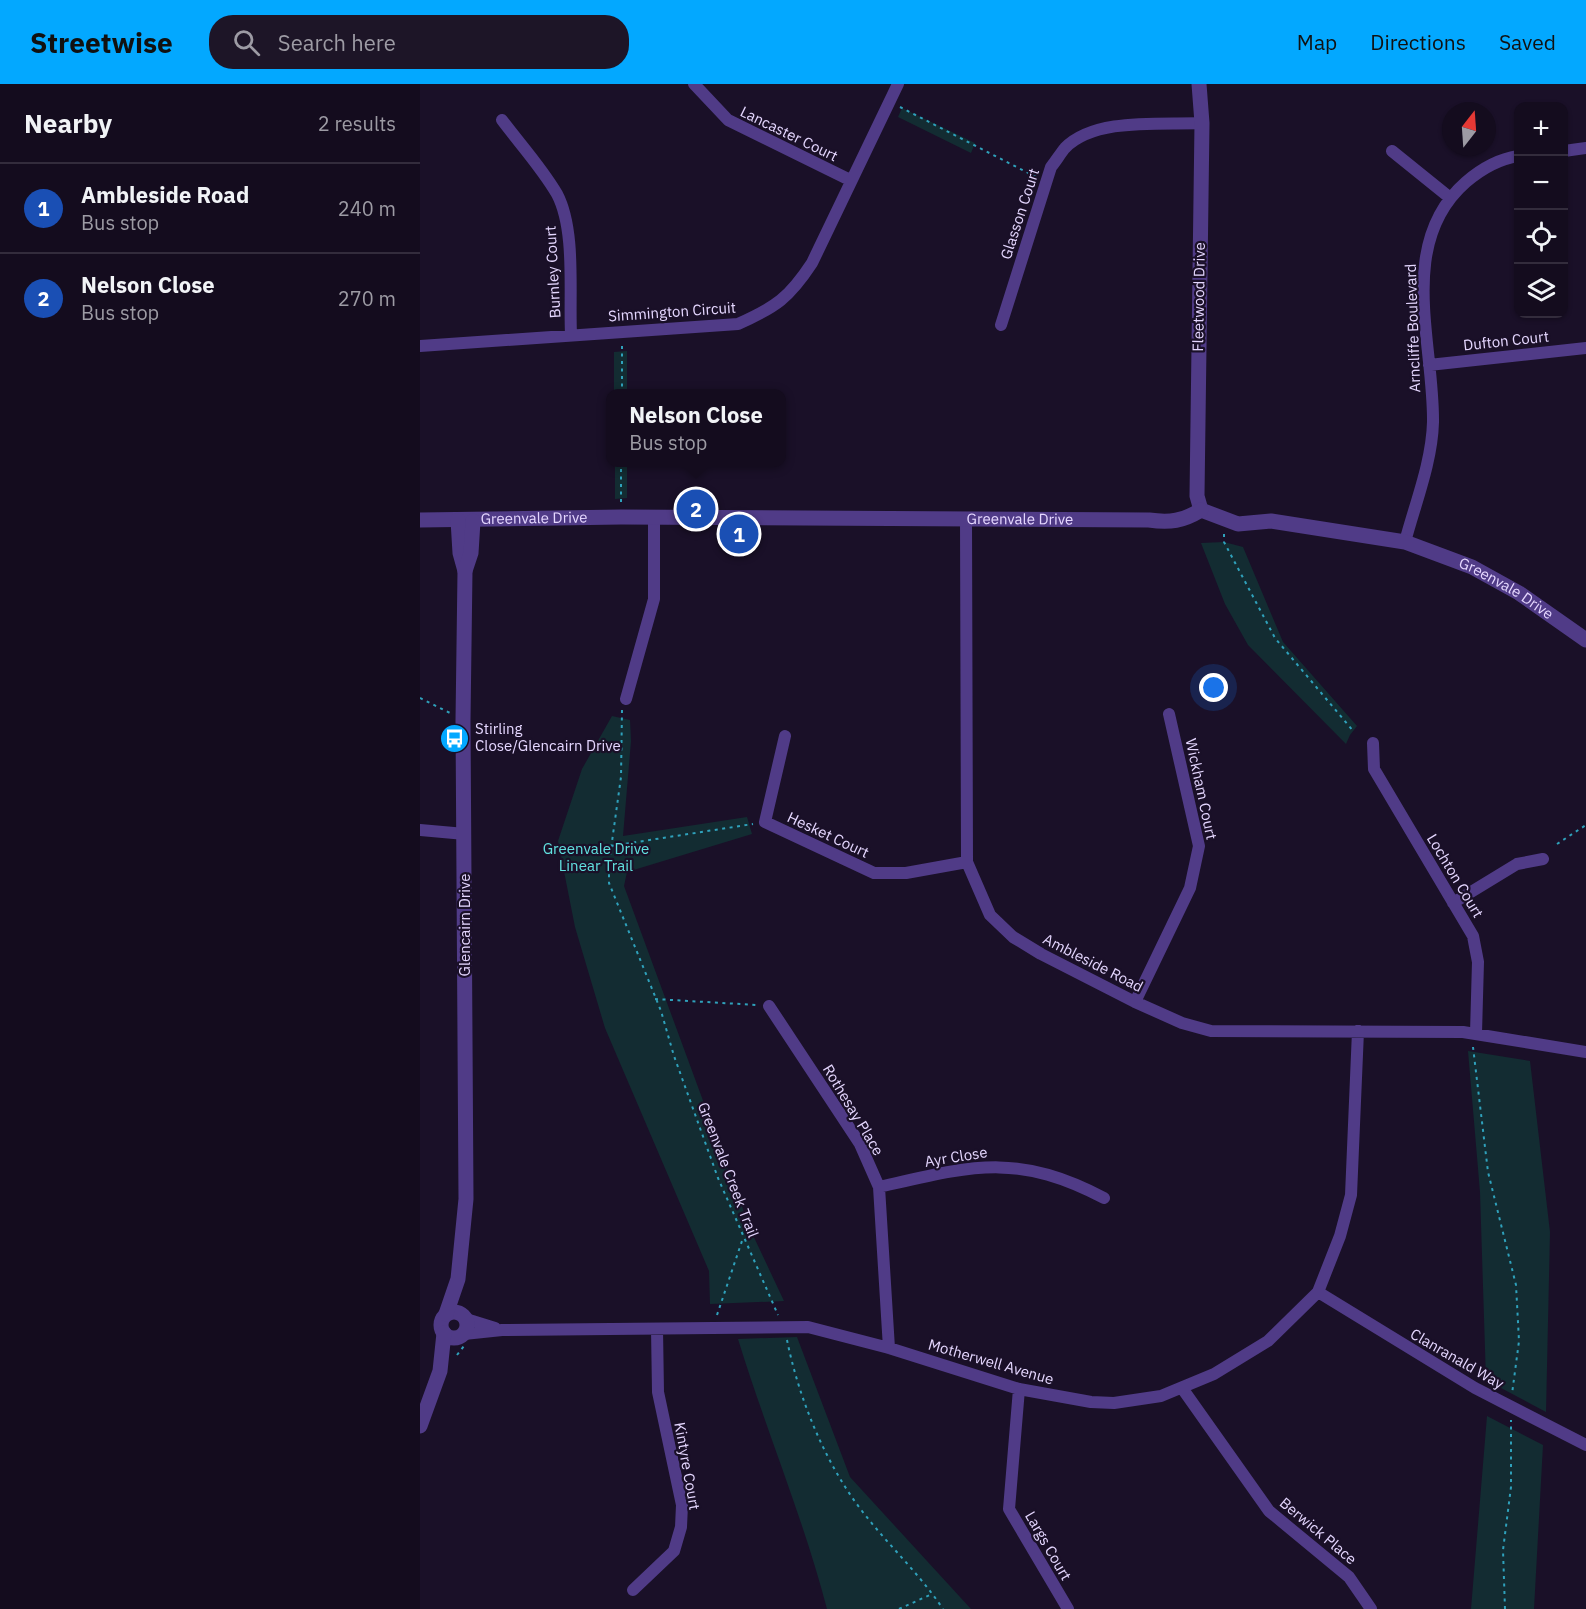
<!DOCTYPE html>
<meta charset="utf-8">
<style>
body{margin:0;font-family:"IBM Plex Sans",sans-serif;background:#1d1527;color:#f1f3f6}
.controls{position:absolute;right:18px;top:18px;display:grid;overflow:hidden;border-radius:12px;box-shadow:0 2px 4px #0004}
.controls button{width:54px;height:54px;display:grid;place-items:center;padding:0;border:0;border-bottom:2px solid #332c3c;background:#140c1e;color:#f1f3f6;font:30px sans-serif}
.compass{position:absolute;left:1022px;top:18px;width:54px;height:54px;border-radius:50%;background:#140c1e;box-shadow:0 2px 4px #0004;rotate:17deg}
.you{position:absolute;left:794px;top:604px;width:21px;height:21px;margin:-15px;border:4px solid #fff;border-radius:50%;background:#1a73e8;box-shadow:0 0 0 9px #1a73e833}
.badge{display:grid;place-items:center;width:39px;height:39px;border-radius:50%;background:#03a8ff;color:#fff;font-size:20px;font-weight:700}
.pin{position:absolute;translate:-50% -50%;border:3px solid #fff;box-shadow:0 2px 6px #0006}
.popup{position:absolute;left:186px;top:305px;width:180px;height:78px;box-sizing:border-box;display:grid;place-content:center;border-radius:12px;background:#140c1e;filter:drop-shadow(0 2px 4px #0005);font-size:20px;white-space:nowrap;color:#9d9ba4}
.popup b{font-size:22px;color:#f1f3f6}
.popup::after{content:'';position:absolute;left:50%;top:100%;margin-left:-12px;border:12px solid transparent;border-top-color:#140c1e}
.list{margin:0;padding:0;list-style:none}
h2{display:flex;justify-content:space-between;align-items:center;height:78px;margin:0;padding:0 24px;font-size:26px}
h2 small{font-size:20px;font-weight:400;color:#9d9ba4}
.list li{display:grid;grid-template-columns:39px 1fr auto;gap:18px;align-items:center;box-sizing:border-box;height:90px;padding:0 24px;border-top:2px solid #332c3c}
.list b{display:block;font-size:22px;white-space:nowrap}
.list p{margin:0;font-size:20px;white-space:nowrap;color:#9d9ba4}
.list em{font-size:20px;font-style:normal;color:#9d9ba4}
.icon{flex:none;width:33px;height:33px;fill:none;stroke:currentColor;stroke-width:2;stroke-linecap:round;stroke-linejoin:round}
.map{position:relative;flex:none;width:1166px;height:1525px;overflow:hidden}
header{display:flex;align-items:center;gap:36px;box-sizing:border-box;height:84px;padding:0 30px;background:#03a8ff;color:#111}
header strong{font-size:28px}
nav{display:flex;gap:33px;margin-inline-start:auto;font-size:21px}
.search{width:420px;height:54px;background:#1d1527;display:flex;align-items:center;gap:15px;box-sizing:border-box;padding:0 21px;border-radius:24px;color:#9d9ba4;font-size:22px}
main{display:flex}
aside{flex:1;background:#140c1e}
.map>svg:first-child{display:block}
.green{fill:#132c32}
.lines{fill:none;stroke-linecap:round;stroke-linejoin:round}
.path{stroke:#2fa1bb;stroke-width:2;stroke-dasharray:3 4.5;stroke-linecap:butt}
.minor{stroke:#503b87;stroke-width:12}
.tertiary{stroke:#503b87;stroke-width:15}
.labels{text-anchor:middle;stroke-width:4.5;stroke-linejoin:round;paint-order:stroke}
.street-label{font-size:15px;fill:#e5d7ff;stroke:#1a1028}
.poi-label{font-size:15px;fill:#e5d7ff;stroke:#1a1028;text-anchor:start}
.park-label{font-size:15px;fill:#61e1e0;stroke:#1a1028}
</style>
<header>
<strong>Streetwise</strong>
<div class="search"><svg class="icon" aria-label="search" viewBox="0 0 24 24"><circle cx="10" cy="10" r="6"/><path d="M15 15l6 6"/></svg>Search here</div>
<nav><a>Map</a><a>Directions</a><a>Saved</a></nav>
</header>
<main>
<aside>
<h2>Nearby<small>2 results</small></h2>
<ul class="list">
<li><span class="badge" style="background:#1a4fb4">1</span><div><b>Ambleside Road</b><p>Bus stop</p></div><em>240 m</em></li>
<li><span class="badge" style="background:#1a4fb4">2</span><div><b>Nelson Close</b><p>Bus stop</p></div><em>270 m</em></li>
</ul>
</aside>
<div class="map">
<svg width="1166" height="1525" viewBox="0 0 1166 1525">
<rect width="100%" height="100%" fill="#1a1028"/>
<path class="green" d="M482 24 555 59 551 69 478 33Z
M207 267V309H194V268Z
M195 379H207V414L195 415Z
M804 458 823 463 863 558 937 642 930 651 926 660 828 561 805 520 781 459Z
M192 632 210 636 211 657 203 752 327 733 332 750 207 788 204 802 331 1147 364 1217 290 1220 289 1187 185 944 155 843 138 757 162 685Z
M1048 967 1110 977 1130 1148 1126 1328 1066 1296 1060 1108Z
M377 1253 430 1393 551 1525H407C383 1433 346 1346 318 1255Z
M1067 1332 1123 1361 1114 1525H1051Z"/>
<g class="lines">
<path class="path" d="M480 23 616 93
M202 310V262
M201 418V378
M804 450V458L855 554 934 648
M0 614 30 629
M202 626 201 693 189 779V799L241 927 254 972 298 1094 358 1231
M1137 760 1166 741
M191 762 333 740
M235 915 337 921
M1053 963 1068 1088 1096 1201 1099 1257 1092 1310
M297 1231 323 1154
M367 1256C379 1315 405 1379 442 1427 468 1461 499 1489 523 1525
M37 1271 44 1262
M479 1525 512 1510
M1085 1525 1083 1466 1091 1403V1336"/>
<path class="minor" d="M274 0 308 36 430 96
M82 36C100 60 122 84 137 110 156 146 149 209 151 250
M972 67 1029 113
M1144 67 1166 64
M581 241 631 83C636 77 640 70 645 64 675 33 742 41 782 39
M0 262 318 240C356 223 369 214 392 179L478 0
M1009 281 1166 264
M546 437 547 778 570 831 593 853 621 870 715 918 762 939 791 947 1043 948 1166 968
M985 458C995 420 1012 378 1013 338 1014 258 976 159 1046 98 1060 86 1079 75 1098 72
M206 615 234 515V434
M365 652 345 738 454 789H486L547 778
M953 659 954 685 1053 852 1058 878 1056 949
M0 746 45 750
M1033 819 1097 780 1123 775
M715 918 770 804 779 762 749 630
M349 922 440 1060 459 1103 469 1264
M459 1103C552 1082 596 1068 684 1114
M898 1208 1055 1304 1166 1361
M46 1235 75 1244
M44 1250 82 1246 388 1243 469 1264 599 1305 671 1318 694 1319 741 1312 794 1290 848 1257 898 1208 920 1152 931 1111 938 947
M762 1304 849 1427 929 1493 951 1525
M599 1305 589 1425 648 1525
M213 1506 254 1467 261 1443 262 1421 238 1308 237 1245"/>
<g class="tertiary">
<path d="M779 0 782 39 777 412 781 426"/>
<path id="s1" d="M781 426 818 440 851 437 985 458 1052 483 1099 509 1166 556"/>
<path id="s2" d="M0 436 201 433 729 436C750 439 763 437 781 426"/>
<path d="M38 436 40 469 45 487"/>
<circle cx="34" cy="1241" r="13"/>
<path d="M26 1230 38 1195 46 1115 43 636 45 487 51 469 53 437"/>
<path d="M0 1342 20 1287 24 1249"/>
</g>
</g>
<defs>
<symbol id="bus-disc" viewBox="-11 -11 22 22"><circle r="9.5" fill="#03a8ff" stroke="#1a1028"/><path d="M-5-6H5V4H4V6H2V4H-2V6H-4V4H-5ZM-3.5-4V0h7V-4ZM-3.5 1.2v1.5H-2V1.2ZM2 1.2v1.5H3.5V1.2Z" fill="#fff"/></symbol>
</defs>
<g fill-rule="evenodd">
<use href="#bus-disc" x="18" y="638" width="33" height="33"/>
</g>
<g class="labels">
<g class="street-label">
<text transform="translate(369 50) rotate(26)" y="5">Lancaster Court</text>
<text transform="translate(600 130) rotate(-72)" y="5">Glasson Court</text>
<text transform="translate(133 188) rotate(-93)" y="5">Burnley Court</text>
<text transform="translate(779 213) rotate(-89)" y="5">Fleetwood Drive</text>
<text transform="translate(252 228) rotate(-4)" y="5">Simmington Circuit</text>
<text transform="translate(993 244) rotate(-92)" y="5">Arncliffe Boulevard</text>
<text transform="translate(1086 257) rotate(-6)" y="5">Dufton Court</text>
<text dy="5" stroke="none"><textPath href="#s2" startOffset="114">Greenvale Drive</textPath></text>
<text dy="5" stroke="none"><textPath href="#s2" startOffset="600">Greenvale Drive</textPath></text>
<text dy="5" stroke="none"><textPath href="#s1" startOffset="320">Greenvale Drive</textPath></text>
<text transform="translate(781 705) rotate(78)" y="5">Wickham Court</text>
<text transform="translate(408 751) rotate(25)" y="5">Hesket Court</text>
<text transform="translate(1035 792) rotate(59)" y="5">Lochton Court</text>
<text transform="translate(45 841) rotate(-90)" y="5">Glencairn Drive</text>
<text transform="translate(673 879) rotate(27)" y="5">Ambleside Road</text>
<text transform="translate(433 1026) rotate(59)" y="5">Rothesay Place</text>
<text transform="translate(536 1073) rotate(-9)" y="5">Ayr Close</text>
<text transform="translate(308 1086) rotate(69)" y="5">Greenvale Creek Trail</text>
<text transform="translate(1037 1275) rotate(30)" y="5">Clanranald Way</text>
<text transform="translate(571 1278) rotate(16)" y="5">Motherwell Avenue</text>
<text transform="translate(267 1382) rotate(80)" y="5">Kintyre Court</text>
<text transform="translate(898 1447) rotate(40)" y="5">Berwick Place</text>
<text transform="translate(628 1462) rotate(60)" y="5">Largs Court</text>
</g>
<g class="poi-label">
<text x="55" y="650">Stirling<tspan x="55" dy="17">Close/Glencairn Drive</tspan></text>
</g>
<g class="park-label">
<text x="176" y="770">Greenvale Drive<tspan x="176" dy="17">Linear Trail</tspan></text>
</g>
</g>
</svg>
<div class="controls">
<button>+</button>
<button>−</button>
<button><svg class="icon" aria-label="locate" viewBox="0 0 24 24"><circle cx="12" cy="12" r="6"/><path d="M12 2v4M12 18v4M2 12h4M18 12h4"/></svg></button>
<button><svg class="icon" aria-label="layers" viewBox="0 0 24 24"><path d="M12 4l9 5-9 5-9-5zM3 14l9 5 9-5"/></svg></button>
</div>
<svg class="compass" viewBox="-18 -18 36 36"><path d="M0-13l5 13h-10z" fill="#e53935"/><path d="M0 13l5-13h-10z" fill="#9d9ba4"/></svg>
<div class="you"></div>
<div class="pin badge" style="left:319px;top:450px;background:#1a4fb4">1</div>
<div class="pin badge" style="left:276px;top:425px;background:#1a4fb4">2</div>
<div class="popup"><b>Nelson Close</b>Bus stop</div>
</div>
</main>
